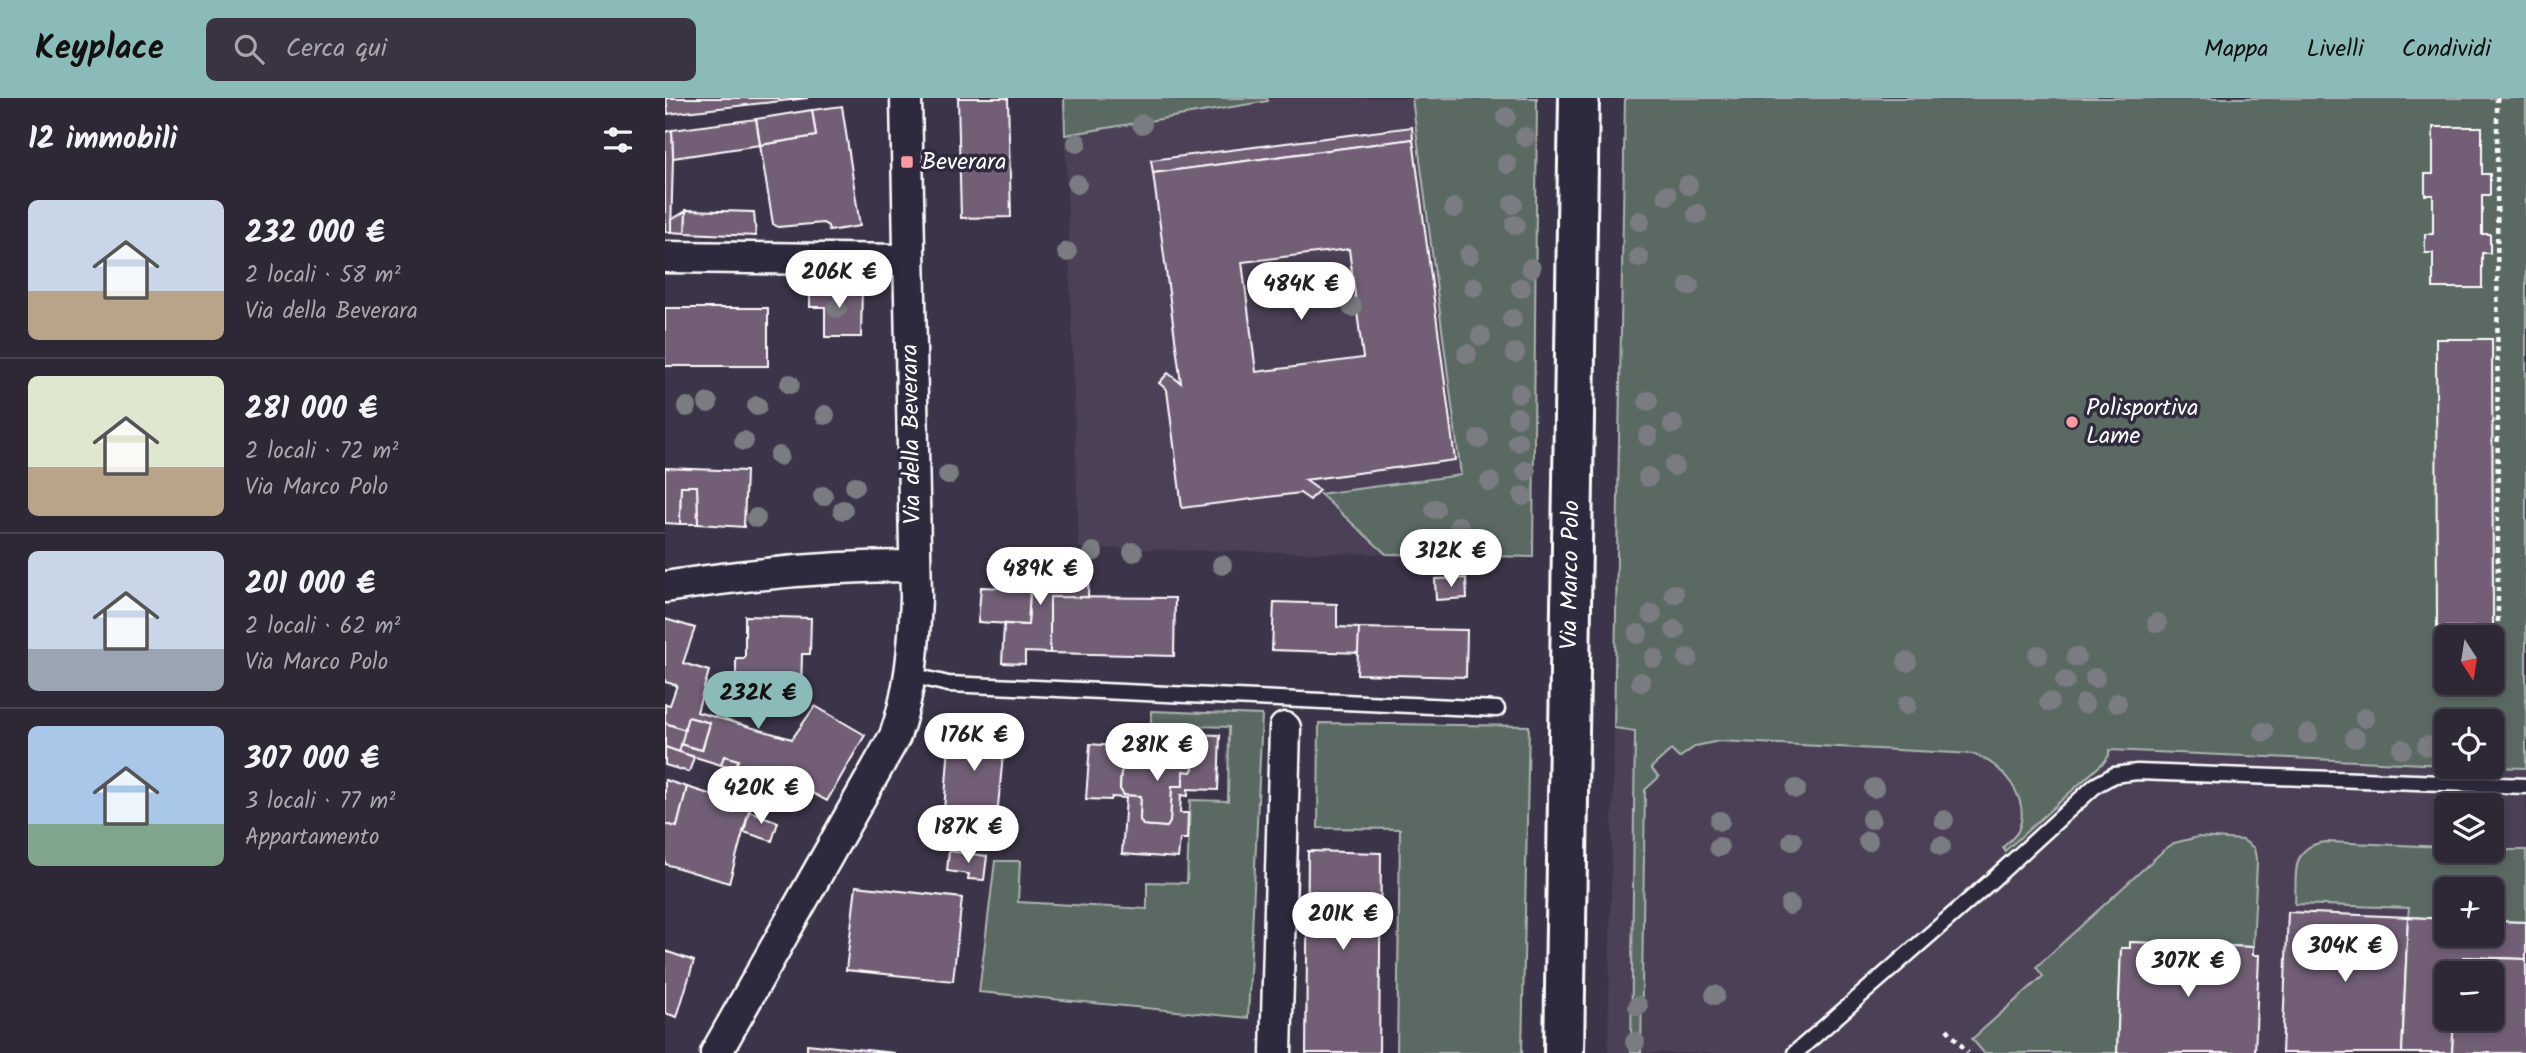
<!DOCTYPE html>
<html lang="it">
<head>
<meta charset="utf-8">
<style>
  :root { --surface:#2d2736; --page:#393342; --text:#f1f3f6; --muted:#a7a5ad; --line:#484451; --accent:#8bbbb9 }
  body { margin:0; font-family:Kalam,sans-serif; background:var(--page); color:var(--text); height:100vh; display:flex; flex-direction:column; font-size:26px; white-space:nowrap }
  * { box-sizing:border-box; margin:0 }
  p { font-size:23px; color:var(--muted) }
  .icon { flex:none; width:38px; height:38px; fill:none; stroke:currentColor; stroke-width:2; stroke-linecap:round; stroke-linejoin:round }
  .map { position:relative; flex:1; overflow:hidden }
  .panel { display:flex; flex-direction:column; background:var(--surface); width:665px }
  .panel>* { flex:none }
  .needle { width:46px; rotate:168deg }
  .buttons { position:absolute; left:1769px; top:527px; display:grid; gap:14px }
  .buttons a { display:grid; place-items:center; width:70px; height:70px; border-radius:10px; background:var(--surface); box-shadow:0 4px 10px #0003,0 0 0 2px var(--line); font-size:35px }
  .price { position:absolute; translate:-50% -60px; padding:0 16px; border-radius:24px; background:#fff; color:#222; font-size:23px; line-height:46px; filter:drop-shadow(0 2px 4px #0008) }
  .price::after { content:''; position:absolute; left:50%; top:42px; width:21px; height:16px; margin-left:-10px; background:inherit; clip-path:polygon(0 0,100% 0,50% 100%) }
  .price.selected { background:var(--accent); color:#111 }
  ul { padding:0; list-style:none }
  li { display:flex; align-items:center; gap:21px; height:175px; padding:0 28px }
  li+li { border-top:2px solid var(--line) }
  li span { display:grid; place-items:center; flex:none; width:196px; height:140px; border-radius:10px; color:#555 }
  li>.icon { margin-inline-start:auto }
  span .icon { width:84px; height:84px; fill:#fffc; stroke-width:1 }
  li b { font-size:30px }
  h2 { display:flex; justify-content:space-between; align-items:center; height:84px; padding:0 28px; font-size:30px }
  header { display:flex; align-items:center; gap:42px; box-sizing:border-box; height:98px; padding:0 35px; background:var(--accent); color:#111 }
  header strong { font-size:33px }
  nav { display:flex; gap:38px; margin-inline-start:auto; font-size:24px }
  .search { width:490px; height:63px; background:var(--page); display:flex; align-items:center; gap:18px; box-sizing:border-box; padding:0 24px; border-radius:10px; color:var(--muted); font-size:26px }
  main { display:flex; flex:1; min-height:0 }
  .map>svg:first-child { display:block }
  .built { fill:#4c4156; fill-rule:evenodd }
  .green { fill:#5a6b63; stroke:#acb5b1; stroke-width:2; fill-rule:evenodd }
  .building { fill:#725e76; stroke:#fff; stroke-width:2; fill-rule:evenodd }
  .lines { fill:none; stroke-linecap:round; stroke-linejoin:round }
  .lane-casing { stroke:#fff; stroke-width:19 }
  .street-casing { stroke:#fff; stroke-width:35 }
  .primary-casing { stroke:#fff; stroke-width:44 }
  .path { stroke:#fff; stroke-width:4.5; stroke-dasharray:5 5; stroke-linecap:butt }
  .lane { stroke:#2f2a3d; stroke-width:14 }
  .street { stroke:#2f2a3d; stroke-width:30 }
  .primary { stroke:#2f2a3d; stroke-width:38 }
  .tree { fill:#7a7b82 }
  .poi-dot { fill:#ff9aa2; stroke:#2f2a3d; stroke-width:2.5 }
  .labels { text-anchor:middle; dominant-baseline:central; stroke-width:7; stroke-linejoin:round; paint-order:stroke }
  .poi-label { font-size:24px; fill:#fff; stroke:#2f2a3d; text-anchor:start }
  .street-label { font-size:24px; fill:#fff; stroke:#2f2a3d }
</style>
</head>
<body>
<header>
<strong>Keyplace</strong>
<div class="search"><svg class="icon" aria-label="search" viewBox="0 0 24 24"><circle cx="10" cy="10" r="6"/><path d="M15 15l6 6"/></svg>Cerca qui</div>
<nav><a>Mappa</a><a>Livelli</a><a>Condividi</a></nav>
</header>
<main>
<section class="panel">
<h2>12 immobili<svg class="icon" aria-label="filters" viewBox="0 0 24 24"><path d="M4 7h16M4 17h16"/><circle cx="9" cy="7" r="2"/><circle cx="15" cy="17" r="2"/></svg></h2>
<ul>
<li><span style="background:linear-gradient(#c9d6e8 65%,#b9a48a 0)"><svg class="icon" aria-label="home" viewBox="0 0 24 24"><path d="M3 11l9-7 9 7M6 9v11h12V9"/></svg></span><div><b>232 000 €</b><p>2 locali · 58 m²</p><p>Via della Beverara</p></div></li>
<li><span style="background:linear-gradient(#dfe7d0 65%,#b9a48a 0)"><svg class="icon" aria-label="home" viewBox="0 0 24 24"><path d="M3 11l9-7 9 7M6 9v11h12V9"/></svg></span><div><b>281 000 €</b><p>2 locali · 72 m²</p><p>Via Marco Polo</p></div></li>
<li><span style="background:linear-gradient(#c9d6e8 70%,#9aa5b1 0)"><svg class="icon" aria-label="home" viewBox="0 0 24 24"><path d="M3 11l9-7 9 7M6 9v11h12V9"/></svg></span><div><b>201 000 €</b><p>2 locali · 62 m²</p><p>Via Marco Polo</p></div></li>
<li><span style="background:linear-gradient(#a9c7e8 70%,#7fa58c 0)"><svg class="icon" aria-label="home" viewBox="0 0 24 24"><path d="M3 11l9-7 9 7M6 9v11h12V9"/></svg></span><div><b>307 000 €</b><p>3 locali · 77 m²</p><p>Appartamento</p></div></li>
</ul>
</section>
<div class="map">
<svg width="1861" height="955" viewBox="0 0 1861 955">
  <rect width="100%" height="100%" fill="#3c3448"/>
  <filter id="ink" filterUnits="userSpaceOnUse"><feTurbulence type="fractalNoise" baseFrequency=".0143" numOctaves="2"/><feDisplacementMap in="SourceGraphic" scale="14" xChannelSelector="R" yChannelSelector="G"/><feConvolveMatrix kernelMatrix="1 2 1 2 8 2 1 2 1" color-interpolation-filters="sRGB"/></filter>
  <g filter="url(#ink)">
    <g class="built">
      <path d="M399,0H872L868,459L414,450Z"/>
      <path d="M949,630L970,633L1861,670V955H943ZM1782,707H1827V752H1782ZM1782,791H1827V836H1782ZM1782,875H1827V920H1782Z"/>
    </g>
    <g class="green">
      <path d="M399,0H602L603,3L400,37Z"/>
      <path d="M747,0H872L868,459L721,456L655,396L796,377Z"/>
      <path d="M960,0H1861V670L1820,669L1827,668V623H1782L1781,667L1444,652V657L1440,663L1340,753L1338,749C1343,744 1350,739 1353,733C1367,701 1337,666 1309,656L1054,643L1031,648L1014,660L1006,652L986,670L994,679L980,692L976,955H966L970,633L949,630ZM1782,539H1827V584H1782Z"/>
      <path d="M486,613L597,617L583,920L314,894L330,763H355L353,804L482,811V784L522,785L525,702L563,703L564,629L502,627L486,633Z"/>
      <path d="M654,625L864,628L857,955H732L735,731L653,730Z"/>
      <path d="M1533,739L1578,742L1589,750L1592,765L1588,849L1465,844V850H1456L1452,955H1319L1307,941L1378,878L1371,869L1499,752L1509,745Z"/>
      <path d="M1661,744L1781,749L1782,752H1861V824L1827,823V791H1782L1781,821L1743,819L1744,810L1630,806C1632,777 1624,748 1661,744Z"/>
    </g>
    <g class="building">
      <path d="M1,0H143L3,16Z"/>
      <path d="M293,0H343L346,119L296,120Z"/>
      <path d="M177,8L195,128L164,133L163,128L158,125L113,129L108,126L95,47L151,38L147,12Z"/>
      <path d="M147,12L151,38L95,47L91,21Z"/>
      <path d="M91,21L95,47L8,60L7,32Z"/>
      <path d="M747,29L748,41L488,75L486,62Z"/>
      <path d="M1768,29H1817V76H1825V97H1817V136H1825V155H1817V190H1768V155H1760V136H1768V97H1760V76H1768Z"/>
      <path d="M7,32L8,60L6,134H0V34Z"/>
      <path d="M748,41L790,362L640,382L654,392L645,402L635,395L517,410L502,292L494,285L503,275L516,285L488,75ZM684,151L698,260L591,274L577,164Z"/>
      <path d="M21,112L89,114L91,138L20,135Z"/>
      <path d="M21,113L20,135L6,134V122Z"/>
      <path d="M145,188L197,189L196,239H160V209H145Z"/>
      <rect x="0" y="210" width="103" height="58"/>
      <path d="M1771,241H1827L1828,529H1772Z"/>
      <path d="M0,370L81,373L79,429L33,426L32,388H16L15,426L0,425Z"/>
      <path d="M16,388H32L33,426H15Z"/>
      <path d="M349,466L424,470L423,499H385V555L360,554V566L337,565L339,526L363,527L365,491H348Z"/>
      <path d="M801,480L802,500L771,502L770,481Z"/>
      <path d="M316,489L365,491L363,527L313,524Z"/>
      <path d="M385,499L510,500L509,558L385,555Z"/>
      <path d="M609,504L672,506V529L694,530V555L607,552Z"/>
      <path d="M80,518L146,520L145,556H137L136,592L71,590V560H80Z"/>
      <path d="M0,521L30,530L18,565L44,573L32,614L127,641L150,608L200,637L162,703L118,679L115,685L70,671L73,662L59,658L56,667L14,654L15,646L37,652L45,625L23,619L20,632L0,625V627V606L5,607L12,587L0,584Z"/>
      <path d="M694,530L802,532L801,579L692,576Z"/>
      <path d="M23,619L45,625L37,652L15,646Z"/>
      <path d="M286,621L341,626L331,729L278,725Z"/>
      <path d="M0,625L20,632L14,654L0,649Z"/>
      <path d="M504,629H522V636L555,637L553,692L523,691V698L516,697L515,715H523L522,741H515L513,760L457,756L461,700L447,699L446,702L421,701L425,646L449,648V641L485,642L483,659L473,658L472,669L461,668L456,674L455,691L459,697L476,698L475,722L478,727L502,729L505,724L507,688H518V673L526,674L528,670L529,650L498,648L499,634Z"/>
      <path d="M498,648L529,650L528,670L526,674L518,673V688H507L505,724L502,729L478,727L475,722L476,698L459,697L455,691L456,674L461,668L472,669L473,658L497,660Z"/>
      <path d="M0,649L29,659L24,674L0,667Z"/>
      <path d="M59,658L73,662L70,671L56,667Z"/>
      <path d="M0,682L22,689L12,729L0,726Z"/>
      <path d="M22,689L85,709L64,785L0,766V726L12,729Z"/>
      <path d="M84,713L113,724L107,743L79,734Z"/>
      <path d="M284,753L322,758L319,782L303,781L304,776L282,773Z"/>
      <path d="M643,753L716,755L714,955H641Z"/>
      <path d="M191,788L297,800L288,883L181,872Z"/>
      <path d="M1623,814L1743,819L1737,955H1617Z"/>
      <path d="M1743,819L1782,821V836H1827V823L1861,824V861L1798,859V866H1791V875H1782V920H1789L1787,955H1737Z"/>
      <path d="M1465,844L1588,849V857H1594L1590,955H1452L1456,850H1465Z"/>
      <path d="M0,853L29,863L12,919L0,915Z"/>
      <path d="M1798,859L1861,861V955H1787L1789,920H1827V875H1791V866H1798Z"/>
      <path d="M142,946L230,955H142Z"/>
    </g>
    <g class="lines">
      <g class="lane-casing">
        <g id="lane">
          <path d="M246,577L283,586L832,611"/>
          <path d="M1130,955L1325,784L1431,687L1449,677L1472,674L1861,688"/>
        </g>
      </g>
      <g class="street-casing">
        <g id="street">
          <path d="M0,159L243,162"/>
          <path d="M0,489C82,476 167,468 250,468"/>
          <path d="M51,955L230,638C246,593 249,548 251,500L241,0"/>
          <path d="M611,955L620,630"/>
        </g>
      </g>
      <g class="primary-casing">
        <path id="primary" d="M899,955L914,0"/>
      </g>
      <g class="path">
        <path d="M1827,539L1833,538L1832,0"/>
        <path d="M1282,931L1303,955"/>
      </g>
      <use href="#lane" class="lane"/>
      <use href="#street" class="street"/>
      <use href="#primary" class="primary"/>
    </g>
    <g class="tree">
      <circle cx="841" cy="19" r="10"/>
      <circle cx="477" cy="26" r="10"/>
      <circle cx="860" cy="39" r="10"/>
      <circle cx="412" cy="45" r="10"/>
      <circle cx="842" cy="66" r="10"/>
      <circle cx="412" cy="86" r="10"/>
      <circle cx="1023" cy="87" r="10"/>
      <circle cx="1002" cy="97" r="10"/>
      <circle cx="848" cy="106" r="10"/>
      <circle cx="789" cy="110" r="10"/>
      <circle cx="1032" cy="116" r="10"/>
      <circle cx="975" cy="123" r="10"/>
      <circle cx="850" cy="127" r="10"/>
      <circle cx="402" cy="154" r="10"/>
      <circle cx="804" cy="157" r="10"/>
      <circle cx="974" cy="160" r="10"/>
      <circle cx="866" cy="170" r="10"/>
      <circle cx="594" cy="188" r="10"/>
      <circle cx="1024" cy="188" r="10"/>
      <circle cx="809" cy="189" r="10"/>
      <circle cx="856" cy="190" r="10"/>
      <circle cx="687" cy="209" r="10"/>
      <circle cx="172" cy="210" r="10"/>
      <circle cx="847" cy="221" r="10"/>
      <circle cx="816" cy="238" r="10"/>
      <circle cx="850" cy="255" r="10"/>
      <circle cx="802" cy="256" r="10"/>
      <circle cx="125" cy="286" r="10"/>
      <circle cx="854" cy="295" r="10"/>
      <circle cx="983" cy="303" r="10"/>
      <circle cx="43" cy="305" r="10"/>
      <circle cx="92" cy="308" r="10"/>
      <circle cx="22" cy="309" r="10"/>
      <circle cx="160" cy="317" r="10"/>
      <circle cx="852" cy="319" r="10"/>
      <circle cx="1008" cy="326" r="10"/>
      <circle cx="983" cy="338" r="10"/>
      <circle cx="814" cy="341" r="10"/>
      <circle cx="79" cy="343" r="10"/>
      <circle cx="853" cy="344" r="10"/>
      <circle cx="114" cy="358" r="10"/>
      <circle cx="1009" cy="368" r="10"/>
      <circle cx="861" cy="373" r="10"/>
      <circle cx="283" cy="377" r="10"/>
      <circle cx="983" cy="379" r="10"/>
      <circle cx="825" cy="384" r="10"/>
      <circle cx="190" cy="388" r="10"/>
      <circle cx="158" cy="398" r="10"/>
      <circle cx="858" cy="398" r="10"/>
      <circle cx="770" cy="411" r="10"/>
      <circle cx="178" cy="412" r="10"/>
      <circle cx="91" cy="420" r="10"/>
      <circle cx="794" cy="428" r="10"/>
      <circle cx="428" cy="454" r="10"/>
      <circle cx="468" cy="454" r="10"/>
      <circle cx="557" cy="467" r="10"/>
      <circle cx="1009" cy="496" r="10"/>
      <circle cx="987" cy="516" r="10"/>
      <circle cx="1492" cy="525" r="10"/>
      <circle cx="1010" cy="532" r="10"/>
      <circle cx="973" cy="536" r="10"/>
      <circle cx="1373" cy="557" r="10"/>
      <circle cx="1411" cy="559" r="10"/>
      <circle cx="989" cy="560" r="10"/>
      <circle cx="1023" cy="560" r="10"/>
      <circle cx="1242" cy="564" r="10"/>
      <circle cx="1430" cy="580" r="10"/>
      <circle cx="1400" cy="583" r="10"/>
      <circle cx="976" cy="584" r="10"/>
      <circle cx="1384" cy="604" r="10"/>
      <circle cx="1452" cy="605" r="10"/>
      <circle cx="1419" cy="606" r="10"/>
      <circle cx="1242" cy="607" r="10"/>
      <circle cx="1700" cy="620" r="10"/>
      <circle cx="1599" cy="634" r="10"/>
      <circle cx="1643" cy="636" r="10"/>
      <circle cx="1690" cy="640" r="10"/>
      <circle cx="1762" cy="648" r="10"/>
      <circle cx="1737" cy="651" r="10"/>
      <circle cx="1209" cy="690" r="10"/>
      <circle cx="1131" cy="691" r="10"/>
      <circle cx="1206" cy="721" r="10"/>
      <circle cx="1279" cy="722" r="10"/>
      <circle cx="1055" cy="723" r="10"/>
      <circle cx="1127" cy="743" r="10"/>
      <circle cx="1203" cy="743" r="10"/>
      <circle cx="1276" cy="748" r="10"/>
      <circle cx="1054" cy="749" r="10"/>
      <circle cx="1125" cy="807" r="10"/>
      <circle cx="1050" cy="897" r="10"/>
      <circle cx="973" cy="908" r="10"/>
      <circle cx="970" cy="944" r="10"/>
    </g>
  </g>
  <g class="poi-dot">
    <rect x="235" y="57" width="14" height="14" rx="3.5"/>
    <circle cx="1407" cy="324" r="7"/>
  </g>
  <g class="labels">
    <g class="poi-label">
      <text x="256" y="64">Beverara</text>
      <text x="1421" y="310">Polisportiva<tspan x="1421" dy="28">Lame</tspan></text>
    </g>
    <g class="street-label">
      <text transform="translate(247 336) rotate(-91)">Via della Beverara</text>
      <text transform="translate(906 477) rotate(-89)">Via Marco Polo</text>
    </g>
  </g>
</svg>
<div class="buttons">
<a><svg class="needle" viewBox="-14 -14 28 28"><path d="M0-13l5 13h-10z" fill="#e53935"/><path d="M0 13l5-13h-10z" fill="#a7a5ad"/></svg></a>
<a><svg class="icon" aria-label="locate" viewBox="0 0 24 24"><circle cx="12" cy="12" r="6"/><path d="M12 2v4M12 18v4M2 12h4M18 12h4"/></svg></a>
<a><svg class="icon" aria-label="layers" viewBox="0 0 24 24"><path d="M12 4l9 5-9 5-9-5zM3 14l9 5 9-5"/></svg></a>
<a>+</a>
<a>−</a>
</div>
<b class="price" style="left:174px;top:212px">206K €</b>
<b class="price" style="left:636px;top:224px">484K €</b>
<b class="price" style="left:786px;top:491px">312K €</b>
<b class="price" style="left:375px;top:509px">489K €</b>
<b class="price selected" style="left:93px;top:633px">232K €</b>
<b class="price" style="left:309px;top:675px">176K €</b>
<b class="price" style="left:492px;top:685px">281K €</b>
<b class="price" style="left:96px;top:728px">420K €</b>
<b class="price" style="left:303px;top:767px">187K €</b>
<b class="price" style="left:678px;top:854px">201K €</b>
<b class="price" style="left:1680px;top:886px">304K €</b>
<b class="price" style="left:1523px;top:901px">307K €</b>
</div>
</main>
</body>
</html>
